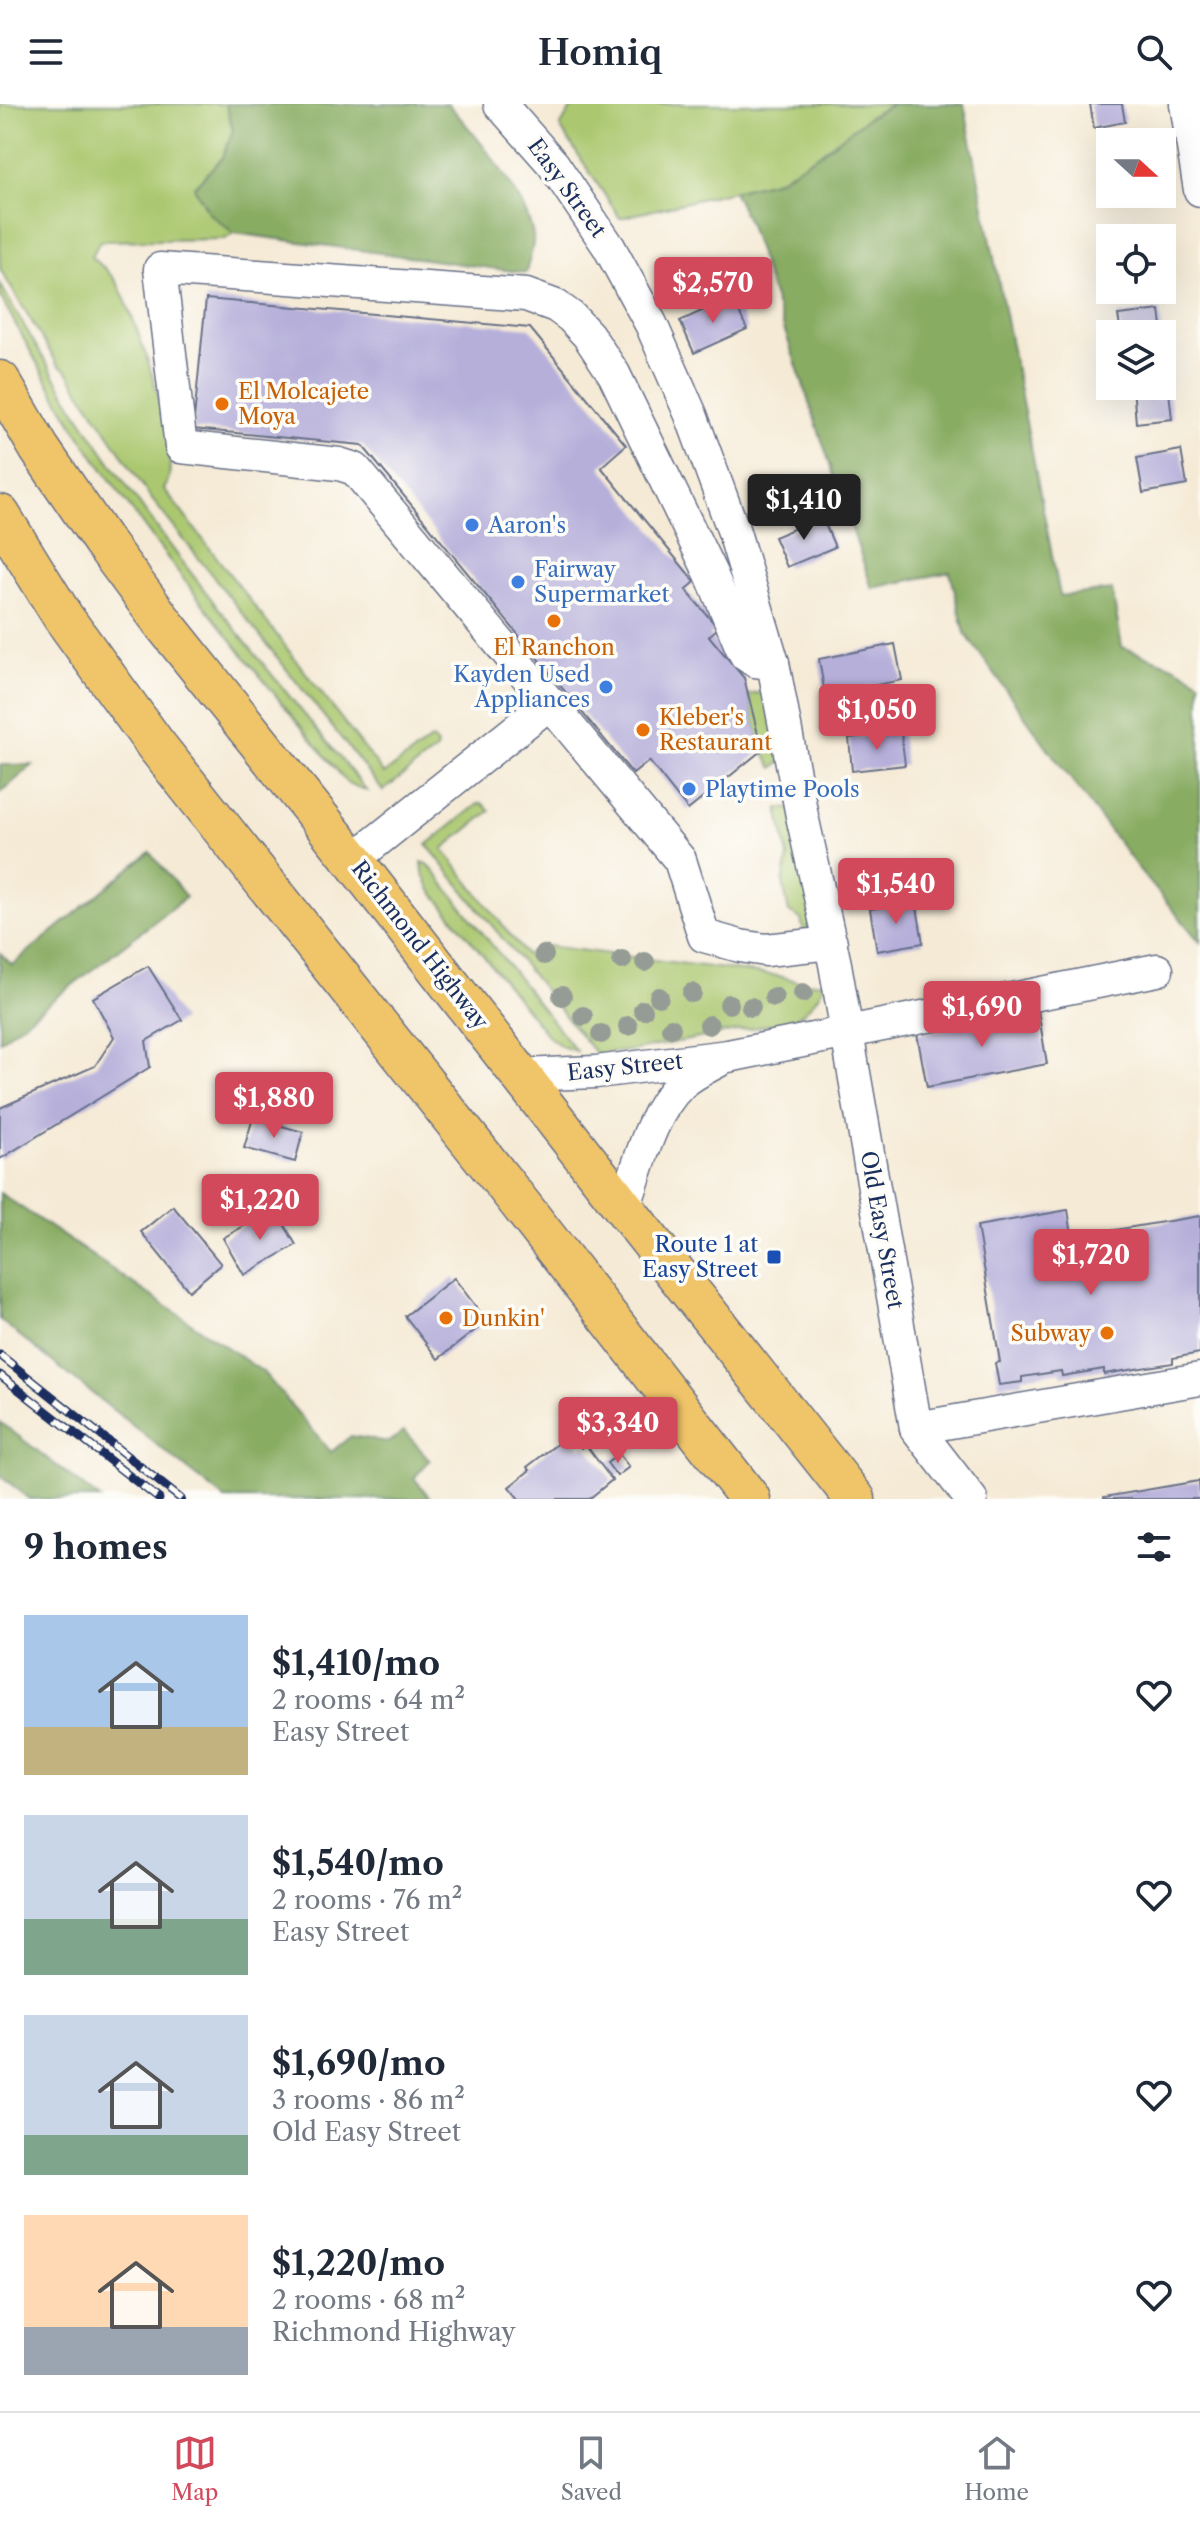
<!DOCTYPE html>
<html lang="en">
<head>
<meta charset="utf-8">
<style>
  :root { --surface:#fff; --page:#f6f6f7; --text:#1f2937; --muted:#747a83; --line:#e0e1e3; --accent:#d1495b }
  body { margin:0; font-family:"Libre Caslon Text",serif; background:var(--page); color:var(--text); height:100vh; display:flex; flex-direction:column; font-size:30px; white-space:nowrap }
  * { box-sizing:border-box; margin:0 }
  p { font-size:26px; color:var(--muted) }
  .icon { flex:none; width:44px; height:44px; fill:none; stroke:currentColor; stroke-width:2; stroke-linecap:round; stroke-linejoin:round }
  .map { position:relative; height:1395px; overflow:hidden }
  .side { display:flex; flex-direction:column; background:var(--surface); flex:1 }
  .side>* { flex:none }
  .needle { width:52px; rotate:111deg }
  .buttons { position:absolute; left:1096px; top:24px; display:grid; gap:16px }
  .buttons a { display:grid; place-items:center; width:80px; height:80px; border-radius:0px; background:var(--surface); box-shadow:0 8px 32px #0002; font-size:40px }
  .price { position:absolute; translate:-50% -68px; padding:0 18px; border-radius:8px; background:var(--accent); color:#fff; font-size:26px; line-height:52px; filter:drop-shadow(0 2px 4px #0008) }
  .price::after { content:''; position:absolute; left:50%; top:48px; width:24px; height:18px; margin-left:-12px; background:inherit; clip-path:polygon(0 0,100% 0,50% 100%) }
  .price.on { background:#222; color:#fff }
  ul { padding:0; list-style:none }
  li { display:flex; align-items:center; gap:24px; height:200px; padding:0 24px }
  li span { display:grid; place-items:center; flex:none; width:224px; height:160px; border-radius:0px; color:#555 }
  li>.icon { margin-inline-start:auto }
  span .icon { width:96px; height:96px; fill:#fffc; stroke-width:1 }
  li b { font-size:34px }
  h2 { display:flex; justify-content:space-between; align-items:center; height:96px; padding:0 24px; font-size:34px }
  header { display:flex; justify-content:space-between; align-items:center; height:104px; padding:0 24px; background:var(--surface); font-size:36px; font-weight:600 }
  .menu { display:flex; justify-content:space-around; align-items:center; height:112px; border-top:2px solid var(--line); background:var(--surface); font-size:22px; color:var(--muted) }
  .menu a { display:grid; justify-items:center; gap:4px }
  .menu .on { color:var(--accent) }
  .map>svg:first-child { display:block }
  .green { fill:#abc86f; stroke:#637c66; stroke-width:2 }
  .forest { fill:#88ac62; stroke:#526e60; stroke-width:2 }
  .building { fill:#b5afda }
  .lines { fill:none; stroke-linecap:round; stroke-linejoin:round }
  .minor-casing { stroke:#677088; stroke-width:35 }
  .major-casing { stroke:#677088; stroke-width:43 }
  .minor { stroke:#fff; stroke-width:32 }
  .major { stroke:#f0c469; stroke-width:40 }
  .rail-casing { stroke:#1b2f5e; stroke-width:9 }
  .rail { stroke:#fdfcf7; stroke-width:6; stroke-dasharray:18; stroke-linecap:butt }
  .tree { fill:#959c96 }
  .food-dot { fill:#e8710a; stroke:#fdfcf7; stroke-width:3 }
  .shop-dot { fill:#3f7fe0; stroke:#fdfcf7; stroke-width:3 }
  .transit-dot { fill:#1a4fb4; stroke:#fdfcf7; stroke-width:3 }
  .labels { text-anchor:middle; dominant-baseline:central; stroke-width:7; stroke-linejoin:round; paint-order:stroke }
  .street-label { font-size:22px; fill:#1b2f5e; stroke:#fdfcf7 }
  .food-label { font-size:22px; fill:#c56008; stroke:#fdfcf7; text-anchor:start }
  .shop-label { font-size:22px; fill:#366cbe; stroke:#fdfcf7; text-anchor:start }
  .transit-label { font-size:22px; fill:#164399; stroke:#fdfcf7; text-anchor:end }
</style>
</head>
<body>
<header><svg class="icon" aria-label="menu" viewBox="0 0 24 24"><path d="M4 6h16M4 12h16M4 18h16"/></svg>Homiq<svg class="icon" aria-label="search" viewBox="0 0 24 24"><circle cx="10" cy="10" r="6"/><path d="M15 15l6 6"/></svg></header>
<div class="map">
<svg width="1200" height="1395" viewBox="0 0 1200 1395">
  <rect width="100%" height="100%" fill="#fdfcf7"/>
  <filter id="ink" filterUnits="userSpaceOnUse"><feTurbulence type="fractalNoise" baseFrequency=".0125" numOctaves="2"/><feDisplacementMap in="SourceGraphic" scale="16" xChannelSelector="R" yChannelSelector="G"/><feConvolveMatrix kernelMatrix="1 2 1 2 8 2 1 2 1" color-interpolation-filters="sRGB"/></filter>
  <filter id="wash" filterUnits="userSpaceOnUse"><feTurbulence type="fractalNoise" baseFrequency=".006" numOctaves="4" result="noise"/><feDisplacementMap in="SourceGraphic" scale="32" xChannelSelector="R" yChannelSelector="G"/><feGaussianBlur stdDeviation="1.8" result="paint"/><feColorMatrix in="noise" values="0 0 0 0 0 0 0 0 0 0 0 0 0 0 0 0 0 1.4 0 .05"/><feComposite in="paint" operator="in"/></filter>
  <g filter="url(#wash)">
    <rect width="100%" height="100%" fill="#f5ead5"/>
    <g class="green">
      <path d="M0,0H226L233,26L222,54L194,83L209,109L234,129L225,135L100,137L91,153C100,160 111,169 117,179C135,211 187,357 164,385L384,670L432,635L437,642L436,646L383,687L150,393L66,266L58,261L0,165Z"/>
      <path d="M574,0H893L870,12L822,48L778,76L620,114L560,23Z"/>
      <path d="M0,180C32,236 65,292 102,346C182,465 276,575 367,687L347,679C256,567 163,455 82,335C52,289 27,240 0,192Z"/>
      <path d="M769,587L783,657L773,664L762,646L748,591Z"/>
      <path d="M482,699L490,707L443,745L526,851L540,841L779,872L803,879L825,878C818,896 807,908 790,917L630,947L595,949L427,741L478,700Z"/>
      <path d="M778,704L792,705L815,824L804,828L801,815L789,808L783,779L788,753Z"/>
      <path d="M422,758L428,760L576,947L561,942L547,931L430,785L423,768Z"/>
    </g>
    <g class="forest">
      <path d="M226,0H448C475,30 527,92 533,132C535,142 528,158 526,169L234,129L209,109L194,83L222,54L233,26Z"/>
      <path d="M893,0H964L1060,492L1112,486L1122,543L1176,563L1200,577V838L1137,763L1052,650L965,529L950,468L872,484L748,118L733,87L778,76L822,48L870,12Z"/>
      <path d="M0,661H33L0,689Z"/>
      <path d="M150,748L186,793L0,937V849L12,861Z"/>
      <path d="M0,1089L263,1268L331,1348L351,1332L389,1338L404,1327L430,1356L414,1374L431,1395H225L0,1216Z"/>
      <path d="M0,1318L100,1395H29L0,1371Z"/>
    </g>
    <g id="blocks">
      <g class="building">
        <path d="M1090,0H1122L1125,18L1094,24Z"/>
        <path d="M1110,61V90L1145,92L1107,98L1101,62Z"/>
        <path d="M732,193L747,225L694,249L680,217Z"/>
        <path d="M206,195L530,224L626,341L601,363L695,478L686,486L718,524L709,532L744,574L762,646L688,706L649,657L633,670L362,341L193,325Z"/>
        <path d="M1160,206L1163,230H1121L1118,211Z"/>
        <path d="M1162,278H1168L1172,315L1136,319L1133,282H1162Z"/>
        <path d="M1181,346L1187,381L1143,389L1137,354Z"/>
        <path d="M822,413L835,443L787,463L774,433Z"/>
        <path d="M895,540L902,576L825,591L819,555Z"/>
        <path d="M901,628L905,661L852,667L849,634Z"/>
        <path d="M916,797L923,839L877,847L870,805Z"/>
        <path d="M148,862L182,916L146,937L150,963L0,1055V1004L95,962L114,933L93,894Z"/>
        <path d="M1038,906L1047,960L927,983L917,930Z"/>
        <path d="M253,1014L303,1028L295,1058L244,1044Z"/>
        <path d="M173,1102L221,1160L189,1187L141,1128Z"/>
        <path d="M275,1104L296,1141L244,1171L223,1134Z"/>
        <path d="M1068,1106L1077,1162L1107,1157L1102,1128L1200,1112V1249L1173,1254V1259L1104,1270V1265L1062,1272L1061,1267L1022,1273V1278L999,1281L995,1259L1000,1258L977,1122Z"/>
        <path d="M454,1174L487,1217L438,1255L405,1212Z"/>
        <path d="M570,1330L581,1344L586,1341L612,1376L589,1395H519L509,1383L530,1366L527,1363Z"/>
        <path d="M619,1350L629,1363L617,1372L607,1359Z"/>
        <path d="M1199,1377L1200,1395H1104V1393Z"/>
      </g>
    </g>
  </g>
  <g filter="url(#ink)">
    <use href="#blocks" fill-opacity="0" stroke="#677088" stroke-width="2"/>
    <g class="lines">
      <g class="minor-casing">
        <g id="minor">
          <path d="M500,0L553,60L609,143L651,220L691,311L734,428L773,559L802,712L835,860L916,1324L971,1395"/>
          <path d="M1186,0L1200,86"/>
          <path d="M773,559L755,557L746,551L742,544L711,470L614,270L588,231L571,213L556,202L526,191L160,165L181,343L339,360L355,365L680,756L704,832L740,842L766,846L831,839"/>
          <path d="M353,756L550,599"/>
          <path d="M521,971L596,968L728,952L1157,866"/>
          <path d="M624,1104C639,1063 649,1011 681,980C692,970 705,964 718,957"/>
          <path d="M916,1324L1200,1275"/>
        </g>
      </g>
      <g class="major-casing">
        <g id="major">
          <path d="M0,277L39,344L102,436L164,520L353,756L624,1104L855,1395"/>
          <path d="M0,411L63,513L155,640L514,1092L750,1395"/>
        </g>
      </g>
      <use href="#minor" class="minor"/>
      <use href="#major" class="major"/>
      <g class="rail-casing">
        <g id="rail">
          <path d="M0,1251L181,1395"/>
          <path d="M0,1271L159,1395"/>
        </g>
      </g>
      <use href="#rail" class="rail"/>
    </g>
    <g class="tree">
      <circle cx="544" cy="851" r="10"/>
      <circle cx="622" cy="856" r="10"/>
      <circle cx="645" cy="858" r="10"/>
      <circle cx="692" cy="889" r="10"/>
      <circle cx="803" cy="889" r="10"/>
      <circle cx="562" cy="892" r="10"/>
      <circle cx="659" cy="893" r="10"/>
      <circle cx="774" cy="893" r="10"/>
      <circle cx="729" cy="900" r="10"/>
      <circle cx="751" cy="903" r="10"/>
      <circle cx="643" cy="906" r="10"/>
      <circle cx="583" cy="912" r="10"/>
      <circle cx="709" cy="921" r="10"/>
      <circle cx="628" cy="922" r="10"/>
      <circle cx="671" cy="924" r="10"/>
      <circle cx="601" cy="930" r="10"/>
    </g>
  </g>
  <g class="food-dot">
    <circle cx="222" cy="300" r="8"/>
    <circle cx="554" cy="517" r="8"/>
    <circle cx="643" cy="626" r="8"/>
    <circle cx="446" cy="1214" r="8"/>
    <circle cx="1107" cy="1229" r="8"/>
  </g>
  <g class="shop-dot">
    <circle cx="472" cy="421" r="8"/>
    <circle cx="518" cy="478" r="8"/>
    <circle cx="606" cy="583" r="8"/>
    <circle cx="689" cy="685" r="8"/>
  </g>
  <rect class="transit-dot" x="766" y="1145" width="16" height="16" rx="4"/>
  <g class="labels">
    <g class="street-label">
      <text transform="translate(567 84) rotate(54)">Easy Street</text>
      <text transform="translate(420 841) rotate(52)">Richmond Highway</text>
      <text transform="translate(625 963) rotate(-6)">Easy Street</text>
      <text transform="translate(882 1126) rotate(80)">Old Easy Street</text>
    </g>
    <g class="food-label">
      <text x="238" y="287">El Molcajete<tspan x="238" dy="25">Moya</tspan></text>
      <text x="554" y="543" text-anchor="middle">El Ranchon</text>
      <text x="659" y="613">Kleber's<tspan x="659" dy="25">Restaurant</tspan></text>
      <text x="462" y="1214">Dunkin'</text>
      <text x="1091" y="1229" text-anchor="end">Subway</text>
    </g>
    <g class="shop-label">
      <text x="488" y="421">Aaron's</text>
      <text x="534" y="465">Fairway<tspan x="534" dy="25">Supermarket</tspan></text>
      <text x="590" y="570" text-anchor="end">Kayden Used<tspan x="590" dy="25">Appliances</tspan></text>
      <text x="705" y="685">Playtime Pools</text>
    </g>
    <g class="transit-label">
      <text x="758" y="1140">Route 1 at<tspan x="758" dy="25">Easy Street</tspan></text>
    </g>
  </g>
</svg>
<div class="buttons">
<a><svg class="needle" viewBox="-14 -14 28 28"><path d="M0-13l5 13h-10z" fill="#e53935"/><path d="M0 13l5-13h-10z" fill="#747a83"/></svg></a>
<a><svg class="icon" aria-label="locate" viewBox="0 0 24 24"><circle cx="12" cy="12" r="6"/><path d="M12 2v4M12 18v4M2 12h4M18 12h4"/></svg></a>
<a><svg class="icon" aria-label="layers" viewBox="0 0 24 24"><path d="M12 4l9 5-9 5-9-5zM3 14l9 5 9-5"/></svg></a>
</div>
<b class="price" style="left:713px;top:221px">$2,570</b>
<b class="price on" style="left:804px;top:438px">$1,410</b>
<b class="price" style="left:877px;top:648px">$1,050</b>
<b class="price" style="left:896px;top:822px">$1,540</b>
<b class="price" style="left:982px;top:945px">$1,690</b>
<b class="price" style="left:274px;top:1036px">$1,880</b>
<b class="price" style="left:260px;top:1138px">$1,220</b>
<b class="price" style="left:1091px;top:1193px">$1,720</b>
<b class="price" style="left:618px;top:1361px">$3,340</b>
</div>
<section class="side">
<h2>9 homes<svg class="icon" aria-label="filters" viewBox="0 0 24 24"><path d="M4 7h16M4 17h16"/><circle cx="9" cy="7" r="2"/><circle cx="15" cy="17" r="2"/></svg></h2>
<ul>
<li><span style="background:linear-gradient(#a9c7e8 70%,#c2b280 0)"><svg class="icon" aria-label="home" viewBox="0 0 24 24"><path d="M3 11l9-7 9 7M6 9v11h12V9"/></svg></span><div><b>$1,410/mo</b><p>2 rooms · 64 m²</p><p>Easy Street</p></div><svg class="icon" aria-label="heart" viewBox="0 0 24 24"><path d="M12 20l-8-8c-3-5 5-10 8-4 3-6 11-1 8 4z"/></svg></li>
<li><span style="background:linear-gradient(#c9d6e8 65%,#7fa58c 0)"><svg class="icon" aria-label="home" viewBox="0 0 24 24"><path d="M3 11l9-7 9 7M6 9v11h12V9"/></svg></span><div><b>$1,540/mo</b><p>2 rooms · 76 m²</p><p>Easy Street</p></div><svg class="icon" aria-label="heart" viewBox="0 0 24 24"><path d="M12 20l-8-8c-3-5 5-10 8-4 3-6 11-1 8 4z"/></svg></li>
<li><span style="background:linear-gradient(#c9d6e8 75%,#7fa58c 0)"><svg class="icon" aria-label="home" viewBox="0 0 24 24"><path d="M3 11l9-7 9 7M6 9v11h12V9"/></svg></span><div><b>$1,690/mo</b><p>3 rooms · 86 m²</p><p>Old Easy Street</p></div><svg class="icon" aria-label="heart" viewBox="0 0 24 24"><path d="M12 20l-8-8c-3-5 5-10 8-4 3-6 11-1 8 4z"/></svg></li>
<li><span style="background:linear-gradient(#ffd9b3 70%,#9aa5b1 0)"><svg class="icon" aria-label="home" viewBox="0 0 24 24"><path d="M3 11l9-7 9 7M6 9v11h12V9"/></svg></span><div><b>$1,220/mo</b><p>2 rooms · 68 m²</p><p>Richmond Highway</p></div><svg class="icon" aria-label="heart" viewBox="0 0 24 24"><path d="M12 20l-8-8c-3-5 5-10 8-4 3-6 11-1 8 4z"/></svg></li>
</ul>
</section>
<nav class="menu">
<a class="on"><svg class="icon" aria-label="map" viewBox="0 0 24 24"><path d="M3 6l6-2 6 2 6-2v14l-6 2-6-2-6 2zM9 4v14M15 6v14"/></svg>Map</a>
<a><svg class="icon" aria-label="saved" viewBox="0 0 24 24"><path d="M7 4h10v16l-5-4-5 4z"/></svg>Saved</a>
<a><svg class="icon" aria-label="home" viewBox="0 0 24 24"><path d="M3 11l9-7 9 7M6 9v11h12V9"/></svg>Home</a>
</nav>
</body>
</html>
